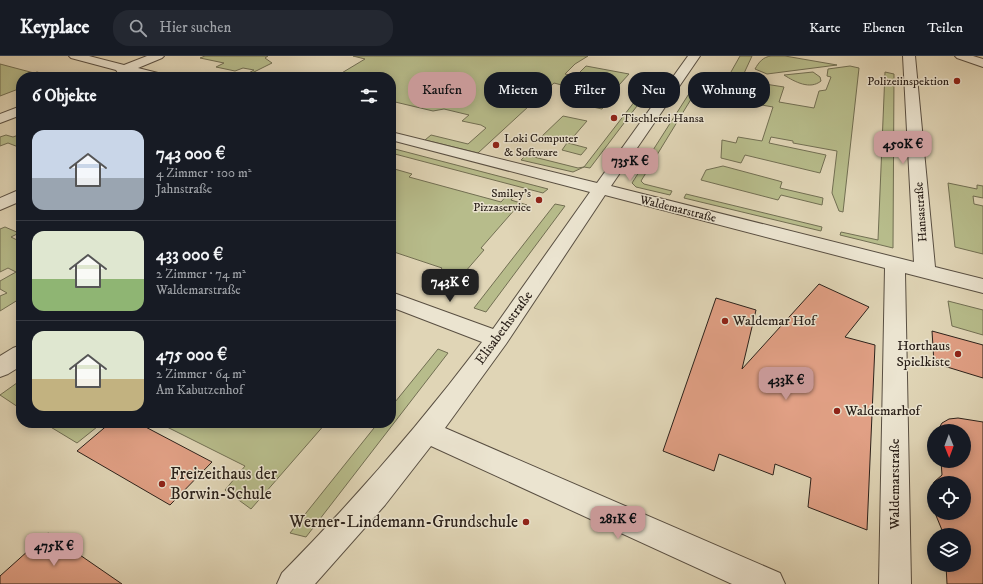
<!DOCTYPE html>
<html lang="de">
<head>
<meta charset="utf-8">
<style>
  :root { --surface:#171b24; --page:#242831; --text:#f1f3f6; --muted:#9ea1a6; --line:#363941; --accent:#c59692 }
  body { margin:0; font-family:"IM FELL DW Pica",serif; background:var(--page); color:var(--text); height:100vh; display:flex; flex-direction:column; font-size:15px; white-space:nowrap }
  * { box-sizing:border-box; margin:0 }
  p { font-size:13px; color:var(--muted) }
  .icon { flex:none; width:22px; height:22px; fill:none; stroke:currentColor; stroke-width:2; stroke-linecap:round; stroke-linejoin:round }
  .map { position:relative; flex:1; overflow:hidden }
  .panel { position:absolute; left:16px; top:16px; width:380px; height:356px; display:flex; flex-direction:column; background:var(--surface); border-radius:16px; box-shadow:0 2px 10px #0003 }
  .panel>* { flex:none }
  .hud { position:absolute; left:408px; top:16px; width:380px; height:36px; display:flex; gap:8px }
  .needle { width:26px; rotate:179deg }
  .tools { position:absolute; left:927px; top:368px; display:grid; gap:8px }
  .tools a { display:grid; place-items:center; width:44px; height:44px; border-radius:50%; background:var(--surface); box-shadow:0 2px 10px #0003; font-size:20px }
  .price { position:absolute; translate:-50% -34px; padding:0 9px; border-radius:8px; background:var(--accent); color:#111; font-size:13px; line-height:26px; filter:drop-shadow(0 1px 2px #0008) }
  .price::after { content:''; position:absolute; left:50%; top:24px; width:12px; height:9px; margin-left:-6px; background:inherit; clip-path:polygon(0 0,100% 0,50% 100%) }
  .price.active { background:#222; color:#fff }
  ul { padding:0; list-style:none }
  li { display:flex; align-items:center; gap:12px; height:100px; padding:0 16px }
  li+li { border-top:1px solid var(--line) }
  li span { display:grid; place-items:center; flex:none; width:112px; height:80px; border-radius:12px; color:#555 }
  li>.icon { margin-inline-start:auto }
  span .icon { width:48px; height:48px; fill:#fffc; stroke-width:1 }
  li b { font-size:17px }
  h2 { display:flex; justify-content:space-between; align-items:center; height:48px; padding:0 16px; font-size:17px }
  .chip { padding:0 14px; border-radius:16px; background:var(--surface); box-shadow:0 2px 10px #0003; font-size:14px; line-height:36px }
  .chip.active { background:var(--accent); color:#111 }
  header { display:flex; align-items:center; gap:24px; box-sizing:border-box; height:56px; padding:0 20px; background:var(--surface); border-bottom:1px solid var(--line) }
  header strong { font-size:19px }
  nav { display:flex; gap:22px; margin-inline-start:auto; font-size:14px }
  .search { width:280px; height:36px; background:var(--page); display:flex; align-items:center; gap:10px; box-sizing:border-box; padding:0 14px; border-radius:16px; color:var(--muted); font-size:15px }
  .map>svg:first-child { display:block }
  .green { fill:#b7bc8b; stroke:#726f53 }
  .building { fill:#e1a085; stroke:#2c221b }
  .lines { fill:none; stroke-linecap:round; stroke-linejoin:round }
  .minor-casing { stroke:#594f42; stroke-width:2 }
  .minor { fill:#ebe4d0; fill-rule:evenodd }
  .poi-dot { fill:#8f2418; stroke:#ebe4d0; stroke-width:1.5 }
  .labels { text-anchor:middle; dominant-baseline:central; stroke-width:3; stroke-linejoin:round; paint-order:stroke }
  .far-poi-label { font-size:12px; fill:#2c221b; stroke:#ebe4d0; text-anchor:end }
  .far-street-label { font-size:12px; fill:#2c221b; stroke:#ebe4d0 }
  .poi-label { font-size:14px; fill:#2c221b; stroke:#ebe4d0; text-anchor:start }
  .street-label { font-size:14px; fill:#2c221b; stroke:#ebe4d0 }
  .near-poi-label { font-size:17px; fill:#2c221b; stroke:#ebe4d0; text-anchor:start }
</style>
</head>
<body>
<header>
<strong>Keyplace</strong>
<div class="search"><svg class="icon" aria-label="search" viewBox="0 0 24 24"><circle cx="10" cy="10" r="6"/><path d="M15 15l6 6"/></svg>Hier suchen</div>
<nav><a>Karte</a><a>Ebenen</a><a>Teilen</a></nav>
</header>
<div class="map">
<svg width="983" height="528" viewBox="0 0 983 528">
  <rect width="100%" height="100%" fill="#e0d5b6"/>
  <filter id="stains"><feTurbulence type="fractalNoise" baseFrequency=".005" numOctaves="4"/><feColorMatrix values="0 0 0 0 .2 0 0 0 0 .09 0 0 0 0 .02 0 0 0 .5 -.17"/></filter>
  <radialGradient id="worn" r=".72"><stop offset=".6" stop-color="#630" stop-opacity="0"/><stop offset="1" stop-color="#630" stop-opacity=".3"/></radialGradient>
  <g class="green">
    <path d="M205,0H268L265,2L272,7L250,18H247L254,14L243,12L235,15L216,11L224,7L200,2Z"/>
    <path d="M353,0H588L575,8L565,18L576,20L586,10L629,18L610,39L612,40L602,53L565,45L577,33L554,27L478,97L425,84L431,79L468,88L486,72L481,69L462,65L469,59L444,53L433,55L391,45V21H335L365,3Z"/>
    <path d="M740,0H752L740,26L727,23Z"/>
    <path d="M771,0H785L837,9L767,18L755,13C759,6 763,1 771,0Z"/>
    <path d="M0,8L34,17L37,16L51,20L21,21V32L0,40Z"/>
    <path d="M850,10L859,12L843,156L839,155L832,137L837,95L793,87V85L771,81L769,87L826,99L820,117L745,99L741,107L721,102L722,84L736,87L738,81L762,85L773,51L739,45L746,31L763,34L765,28L784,31L779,46L814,52L819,35L826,34L831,21L827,20L828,13Z"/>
    <path d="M813,16L820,21L821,25C810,34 795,26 784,19Z"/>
    <path d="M885,16L894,18L893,192L840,179L841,176L878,184Z"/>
    <path d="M699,22H704L641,125L644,128L672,135L670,139L636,131L632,127Z"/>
    <path d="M635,45L640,46L590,112L584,111L573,116L521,104L526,99L578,112L584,111Z"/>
    <path d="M563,60L587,65L568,87L587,92L581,99L562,94L567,87L541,81Z"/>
    <path d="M21,78V92L8,87L0,90V81L6,79L13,81Z"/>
    <path d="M391,92L548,133L543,137L391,97Z"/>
    <path d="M723,110L779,125L782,126L780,132L823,142L822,149L781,139L778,144L701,124L706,114Z"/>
    <path d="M391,112L412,118L409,121L501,146L509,137L515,139L511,144L527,149L523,154L516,152L481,192L484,194L465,216L471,218L464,227L436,219L442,212L391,195Z"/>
    <path d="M948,127L977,133V129L983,130V142L973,140L974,148L983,150V198L955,191Z"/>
    <path d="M686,138L822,171L821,175L684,142Z"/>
    <path d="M555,148L565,150L486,256L474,252Z"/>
    <path d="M5,171L19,177L11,181L21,186V242L0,255V240L7,237L0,233V225L16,216L8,212L0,216V173Z"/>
    <path d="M948,245L983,254V279L952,270Z"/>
    <path d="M438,293L448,297L306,481L290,477L378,367H391V351Z"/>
    <path d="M21,324V353L0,339Z"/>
    <path d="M44,367H102L77,387Z"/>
    <path d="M159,367H326L251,453L225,434L245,410Z"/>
  </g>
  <g class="building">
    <path d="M819,228L869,251L845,281L875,289L867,474L808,451L811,422L775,408L773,419L719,398L714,415L663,395L716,242L756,254L742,313Z"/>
    <path d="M932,275L983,289V322L934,307Z"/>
    <path d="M958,362L983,366V528H947L946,509H964V479H944L935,457H964V427H934V454L932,449L931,437L934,426L942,419L941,405H964V375H939V372L942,367L949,363Z"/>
    <path d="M110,367H138L212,406L170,449L77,395Z"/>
    <path d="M48,477L122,528H0V520Z"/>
  </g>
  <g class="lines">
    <g class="minor-casing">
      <g id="minor">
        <path d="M69,0H89L124,9L147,0H164L162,2L138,12L162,18L164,21H143L126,17H118L116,14L71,2Z"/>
        <path d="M688,0H700L611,130L914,206L903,0H915L935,211L983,223V237L905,217L911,528H879L885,212L605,139L506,288L445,372L780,517L785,528H732L431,390L385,449L315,528H277L282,517C354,444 420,368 482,286L391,251V236L493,273L590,136L391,84V76L597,127Z"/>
        <path d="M955,0H973L983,3V11L957,2Z"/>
        <path d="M21,50V59L0,67V58Z"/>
        <path d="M21,133V145L0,154V142Z"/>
        <path d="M21,289V310L8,318L0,321V300L13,292Z"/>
      </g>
    </g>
    <use href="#minor" class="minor"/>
  </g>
  <g class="poi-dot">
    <circle cx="957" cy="25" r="4"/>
    <circle cx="614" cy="62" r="4"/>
    <circle cx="496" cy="89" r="4"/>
    <circle cx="539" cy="144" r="4"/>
    <circle cx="725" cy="265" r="4"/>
    <circle cx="958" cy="298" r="4"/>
    <circle cx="837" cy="355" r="4"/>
    <circle cx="162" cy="428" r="4"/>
    <circle cx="526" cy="466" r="4"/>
  </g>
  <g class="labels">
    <g class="far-poi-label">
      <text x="949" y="25">Polizeiinspektion</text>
      <text x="622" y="62" text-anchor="start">Tischlerei Hansa</text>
      <text x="504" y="82" text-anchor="start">Loki Computer<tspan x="504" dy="14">&amp; Software</tspan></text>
      <text x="531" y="137">Smiley’s<tspan x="531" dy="14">Pizzaservice</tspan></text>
    </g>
    <g class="far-street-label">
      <text transform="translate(678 153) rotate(14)">Waldemarstraße</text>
      <text transform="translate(921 156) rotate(-94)">Hansastraße</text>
    </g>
    <g class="poi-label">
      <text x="733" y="265">Waldemar Hof</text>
      <text x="950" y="290" text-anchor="end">Horthaus<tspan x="950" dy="16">Spielkiste</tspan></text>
      <text x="845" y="355">Waldemarhof</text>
    </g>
    <g class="street-label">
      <text transform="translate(504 272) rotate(-54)">Elisabethstraße</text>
      <text transform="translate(895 428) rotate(-90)">Waldemarstraße</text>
    </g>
    <g class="near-poi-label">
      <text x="170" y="418">Freizeithaus der<tspan x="170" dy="20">Borwin-Schule</tspan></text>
      <text x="518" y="466" text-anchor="end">Werner-Lindemann-Grundschule</text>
    </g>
  </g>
  <rect width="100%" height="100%" filter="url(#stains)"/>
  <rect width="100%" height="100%" fill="url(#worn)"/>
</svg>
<div class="tools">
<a><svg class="needle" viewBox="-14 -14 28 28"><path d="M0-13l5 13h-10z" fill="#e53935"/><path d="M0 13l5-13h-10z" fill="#9ea1a6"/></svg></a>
<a><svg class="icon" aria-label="locate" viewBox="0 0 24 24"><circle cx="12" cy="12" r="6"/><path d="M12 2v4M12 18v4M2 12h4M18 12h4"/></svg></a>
<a><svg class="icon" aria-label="layers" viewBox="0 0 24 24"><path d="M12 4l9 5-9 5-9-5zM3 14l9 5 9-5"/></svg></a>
</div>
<b class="price" style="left:903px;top:109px">450K €</b>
<b class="price" style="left:630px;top:126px">735K €</b>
<b class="price active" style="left:450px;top:247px">743K €</b>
<b class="price" style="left:786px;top:345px">433K €</b>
<b class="price" style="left:618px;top:484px">281K €</b>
<b class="price" style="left:54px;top:511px">475K €</b>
<div class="hud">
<a class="chip active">Kaufen</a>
<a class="chip">Mieten</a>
<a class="chip">Filter</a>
<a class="chip">Neu</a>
<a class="chip">Wohnung</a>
</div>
<section class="panel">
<h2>6 Objekte<svg class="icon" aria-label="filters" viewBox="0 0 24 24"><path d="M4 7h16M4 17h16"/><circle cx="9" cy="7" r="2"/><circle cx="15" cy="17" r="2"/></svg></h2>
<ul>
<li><span style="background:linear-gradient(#c9d6e8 60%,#9aa5b1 0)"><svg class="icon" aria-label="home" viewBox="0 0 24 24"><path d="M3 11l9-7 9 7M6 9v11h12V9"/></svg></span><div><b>743 000 €</b><p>4 Zimmer · 100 m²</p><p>Jahnstraße</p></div></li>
<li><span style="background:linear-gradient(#dfe7d0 60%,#8fb573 0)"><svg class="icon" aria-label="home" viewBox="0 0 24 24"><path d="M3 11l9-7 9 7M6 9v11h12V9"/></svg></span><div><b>433 000 €</b><p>2 Zimmer · 74 m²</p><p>Waldemarstraße</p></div></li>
<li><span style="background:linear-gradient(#dfe7d0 60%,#c2b280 0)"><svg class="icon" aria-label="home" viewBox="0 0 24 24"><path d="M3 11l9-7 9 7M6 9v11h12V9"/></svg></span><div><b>475 000 €</b><p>2 Zimmer · 64 m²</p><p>Am Kabutzenhof</p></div></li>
</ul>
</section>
</div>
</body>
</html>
